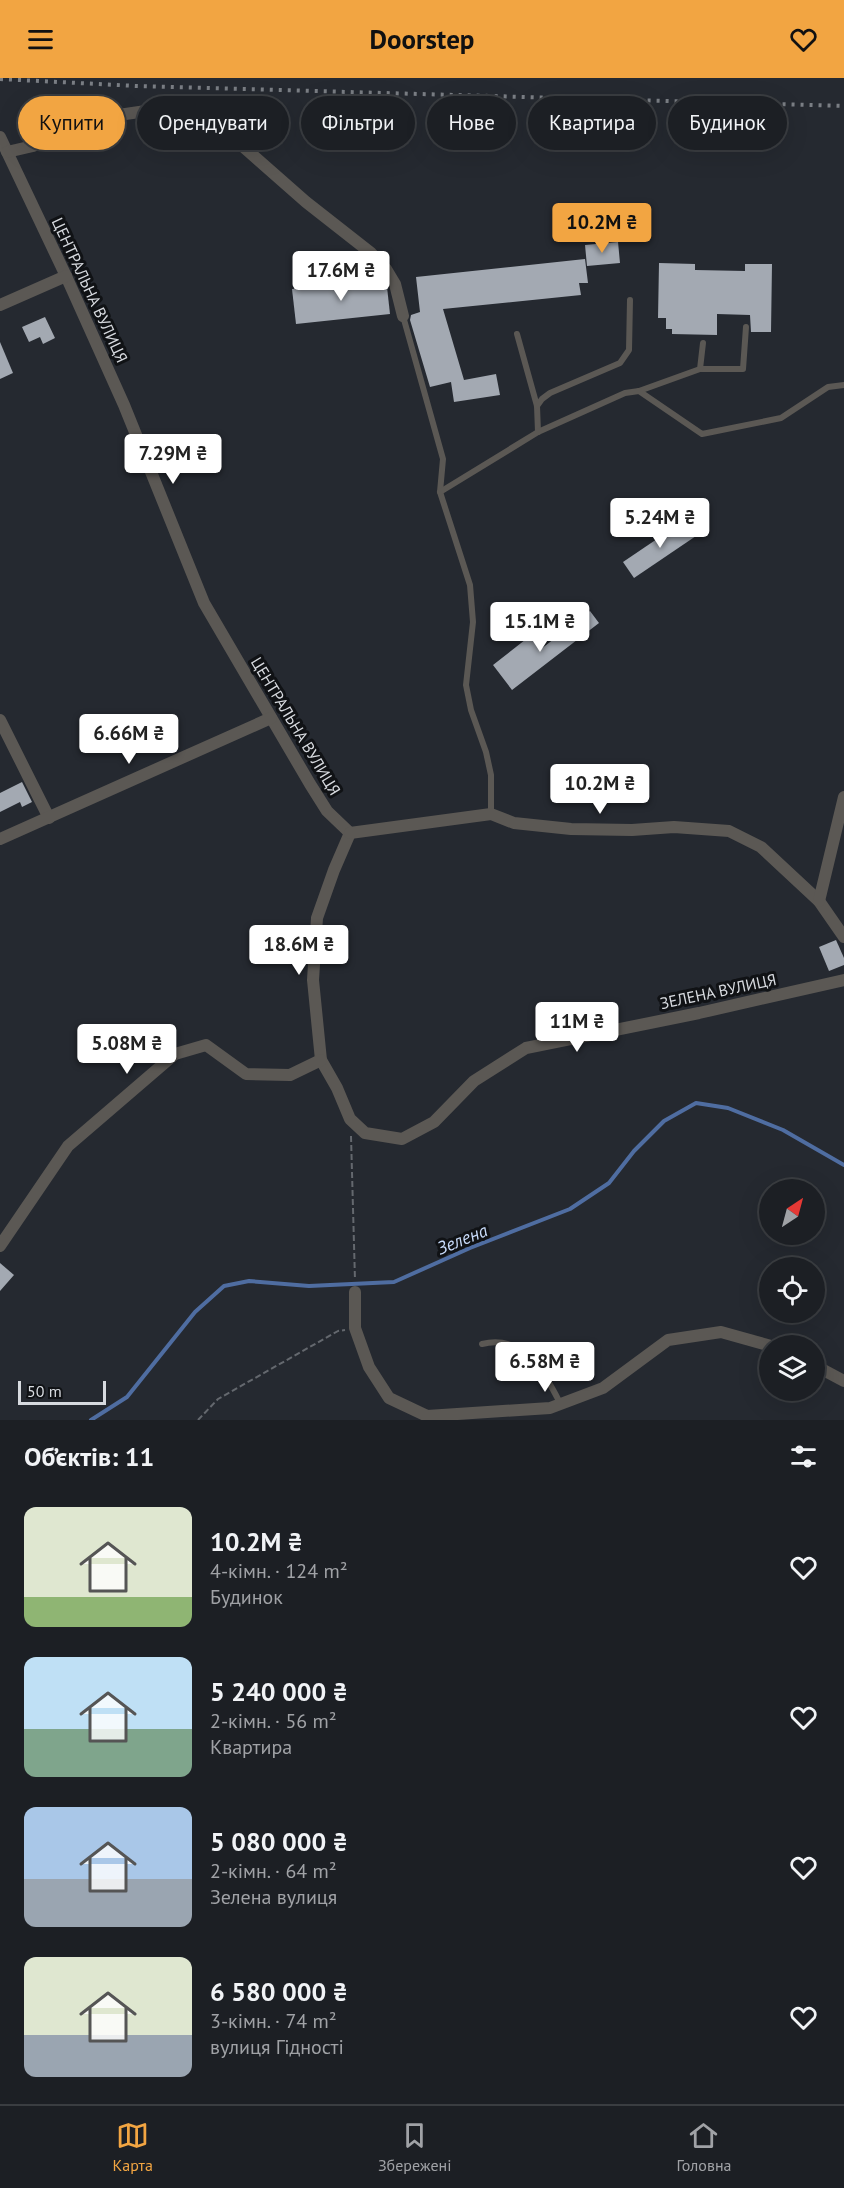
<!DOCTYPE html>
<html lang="uk">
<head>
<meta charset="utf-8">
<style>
  :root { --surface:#1c1f24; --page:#292c31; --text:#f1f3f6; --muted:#a0a2a6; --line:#3a3d41; --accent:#f2a542 }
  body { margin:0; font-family:"PT Sans",sans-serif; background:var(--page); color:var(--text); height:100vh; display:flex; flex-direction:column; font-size:22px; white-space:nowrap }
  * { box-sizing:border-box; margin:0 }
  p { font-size:20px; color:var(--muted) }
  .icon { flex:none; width:33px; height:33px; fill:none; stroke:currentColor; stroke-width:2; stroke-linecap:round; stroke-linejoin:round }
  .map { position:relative; height:1342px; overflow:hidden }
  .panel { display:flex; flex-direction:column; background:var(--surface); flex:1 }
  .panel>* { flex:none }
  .top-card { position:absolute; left:18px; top:18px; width:808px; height:54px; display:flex; gap:12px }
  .needle { width:39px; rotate:36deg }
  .controls { position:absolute; left:759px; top:1101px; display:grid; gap:12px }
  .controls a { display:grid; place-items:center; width:66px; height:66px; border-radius:50%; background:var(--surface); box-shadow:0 6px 24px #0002,0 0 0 2px var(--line); font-size:30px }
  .scale { position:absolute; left:18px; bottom:15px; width:88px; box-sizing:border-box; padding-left:6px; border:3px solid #d7dadf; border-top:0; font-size:16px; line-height:21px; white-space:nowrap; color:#d7dadf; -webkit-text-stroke:4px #101215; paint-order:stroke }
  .price { position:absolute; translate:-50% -51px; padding:0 14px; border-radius:6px; background:#fff; color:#222; font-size:20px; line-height:39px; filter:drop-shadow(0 2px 3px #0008) }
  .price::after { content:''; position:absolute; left:50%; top:36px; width:18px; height:14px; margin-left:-9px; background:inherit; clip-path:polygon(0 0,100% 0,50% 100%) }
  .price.active { background:var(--accent); color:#111 }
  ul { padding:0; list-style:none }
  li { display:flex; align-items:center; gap:18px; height:150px; padding:0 24px }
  li span { display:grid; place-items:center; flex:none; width:168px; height:120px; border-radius:12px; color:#555 }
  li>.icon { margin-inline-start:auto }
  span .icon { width:72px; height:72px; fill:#fffc; stroke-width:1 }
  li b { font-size:26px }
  h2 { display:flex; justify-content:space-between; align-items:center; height:72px; padding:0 24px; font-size:26px }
  .chip { padding:0 21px; border-radius:27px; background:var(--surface); box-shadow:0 6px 24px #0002,0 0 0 2px var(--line); font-size:21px; line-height:54px }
  .chip.active { background:var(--accent); color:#111 }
  header { display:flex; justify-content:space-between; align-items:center; height:78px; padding:0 24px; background:var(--accent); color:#111; font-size:27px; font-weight:700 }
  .tabs { display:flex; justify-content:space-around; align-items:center; height:84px; border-top:2px solid var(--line); background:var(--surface); font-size:16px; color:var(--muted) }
  .tabs a { display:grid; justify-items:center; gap:3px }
  .tabs .active { color:var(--accent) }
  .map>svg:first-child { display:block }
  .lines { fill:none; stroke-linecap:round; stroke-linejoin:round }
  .stream { stroke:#4f6da1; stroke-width:4 }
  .building { fill:#a3a9b2 }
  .path { stroke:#64686e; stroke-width:2; stroke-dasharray:6 3; stroke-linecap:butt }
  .lane { stroke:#5b5854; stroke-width:6 }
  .street { stroke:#5b5854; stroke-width:12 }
  .rail { stroke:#7a7e84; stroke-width:4; stroke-dasharray:3 6; stroke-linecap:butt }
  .labels { text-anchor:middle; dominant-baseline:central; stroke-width:6; stroke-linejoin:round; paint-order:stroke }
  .street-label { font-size:16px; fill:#d7dadf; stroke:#101215 }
  .water-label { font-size:18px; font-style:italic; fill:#c8dbfa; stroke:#101215 }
</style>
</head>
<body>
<header><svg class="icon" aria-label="menu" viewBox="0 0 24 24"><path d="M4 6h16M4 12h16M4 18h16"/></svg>Doorstep<svg class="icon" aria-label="heart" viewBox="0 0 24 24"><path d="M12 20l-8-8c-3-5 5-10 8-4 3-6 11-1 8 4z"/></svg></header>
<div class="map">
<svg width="844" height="1342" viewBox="0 0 844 1342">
  <rect width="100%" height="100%" fill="#252930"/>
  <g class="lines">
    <path class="stream" d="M91,1342L127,1319L195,1234L224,1208L249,1203L309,1208L394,1204L470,1170L570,1131L609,1105L634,1073L664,1043L696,1025L728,1030L783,1052L844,1087"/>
  </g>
  <g class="building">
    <path d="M618,164L620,185L587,188L585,167Z"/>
    <path d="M585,181L588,205H579L581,217L443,231L464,302L496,296L500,317L454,324L451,304L430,309L410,242L411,237L420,234L416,199Z"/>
    <path d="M659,185L695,186V192L745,193V186H772L771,254H751L750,237L717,236V257L672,256V251H666V240H658Z"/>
    <path d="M383,202L387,209L390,236L296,246L292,211Z"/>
    <path d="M45,239L55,260L43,266L40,259L29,264L22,249Z"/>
    <path d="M0,264L13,295L0,301Z"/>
    <path d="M685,442L696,458L634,500L623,484Z"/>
    <path d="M590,533L599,545L512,612L493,587L530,558L541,571Z"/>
    <path d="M22,704L32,724L22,729L20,724L0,734V715Z"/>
    <path d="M836,862L844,880V887L829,893L819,869Z"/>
    <path d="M0,1185L14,1197L0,1213Z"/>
  </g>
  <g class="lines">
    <g class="path">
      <path d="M351,1058L355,1202"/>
      <path d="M198,1342L218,1321L338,1253L345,1252"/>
    </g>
    <g class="lane">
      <path d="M297,200L386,191"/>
      <path d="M403,238L443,381L440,414L470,507L473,544L466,607L471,632L486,674L491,697V736"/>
      <path d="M517,256L537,328L538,354"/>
      <path d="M700,291H743L746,249"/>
      <path d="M639,313L700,291L703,265"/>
      <path d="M537,328L542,321L550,315L620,285L629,272L630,222"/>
      <path d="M440,414L538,354L625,315L639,313L702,356L781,340L828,309L844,307"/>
      <path d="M482,1266C523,1256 544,1293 560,1325"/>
    </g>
    <g class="street">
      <path d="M0,59L66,198L124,327L204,525L310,706L327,733L350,755"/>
      <path d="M7,74L33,68L105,39L146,33H175L197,37L213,45L230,57L306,124L371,175L386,191L395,206L403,238"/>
      <path d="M0,227L66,198"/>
      <path d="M0,642L49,740"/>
      <path d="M350,755L334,792L317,840L313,902L321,982L337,1010L350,1041L365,1055L402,1061L434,1044L474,1003L526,970L699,935L844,902"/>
      <path d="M350,755L491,736L514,745L571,751L632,752L674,749L729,753L761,769L819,823L844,859"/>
      <path d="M0,761L271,640"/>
      <path d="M819,823L844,719"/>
      <path d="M0,1168L68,1068L175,976L206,967L246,996L290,997L321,982"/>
      <path d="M355,1214V1250L369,1289L389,1320L427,1338L550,1330L603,1310L668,1262L721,1254L771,1268"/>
      <path d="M814,1287L844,1303"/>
    </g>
    <path class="rail" d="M0,1L137,8L844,28"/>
  </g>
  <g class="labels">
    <g class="street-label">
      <text transform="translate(90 212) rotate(65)">ЦЕНТРАЛЬНА ВУЛИЦЯ</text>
      <text transform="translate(296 648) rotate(59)">ЦЕНТРАЛЬНА ВУЛИЦЯ</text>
      <text transform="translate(718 913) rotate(-12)">ЗЕЛЕНА ВУЛИЦЯ</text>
    </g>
    <g class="water-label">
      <text transform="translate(462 1161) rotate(-22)">Зелена</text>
    </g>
  </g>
</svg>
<div class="controls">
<a><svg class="needle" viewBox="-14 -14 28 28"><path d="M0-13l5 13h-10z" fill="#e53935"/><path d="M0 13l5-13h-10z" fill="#a0a2a6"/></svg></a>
<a><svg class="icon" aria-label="locate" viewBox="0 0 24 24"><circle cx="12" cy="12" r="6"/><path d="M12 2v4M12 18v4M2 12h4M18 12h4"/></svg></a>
<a><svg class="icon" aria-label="layers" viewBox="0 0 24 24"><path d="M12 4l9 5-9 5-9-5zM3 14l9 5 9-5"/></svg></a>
</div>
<div class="scale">50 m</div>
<b class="price active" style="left:602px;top:176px">10.2M ₴</b>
<b class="price" style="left:341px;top:224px">17.6M ₴</b>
<b class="price" style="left:173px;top:407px">7.29M ₴</b>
<b class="price" style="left:660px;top:471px">5.24M ₴</b>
<b class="price" style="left:540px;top:575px">15.1M ₴</b>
<b class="price" style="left:129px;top:687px">6.66M ₴</b>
<b class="price" style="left:600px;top:737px">10.2M ₴</b>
<b class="price" style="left:299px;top:898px">18.6M ₴</b>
<b class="price" style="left:577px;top:975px">11M ₴</b>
<b class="price" style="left:127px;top:997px">5.08M ₴</b>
<b class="price" style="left:545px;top:1315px">6.58M ₴</b>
<div class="top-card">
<a class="chip active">Купити</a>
<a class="chip">Орендувати</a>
<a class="chip">Фільтри</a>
<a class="chip">Нове</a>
<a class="chip">Квартира</a>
<a class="chip">Будинок</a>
</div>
</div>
<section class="panel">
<h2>Об’єктів: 11<svg class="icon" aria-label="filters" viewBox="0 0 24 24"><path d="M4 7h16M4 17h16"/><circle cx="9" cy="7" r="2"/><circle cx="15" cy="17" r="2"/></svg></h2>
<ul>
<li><span style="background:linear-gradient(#dfe7d0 75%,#8fb573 0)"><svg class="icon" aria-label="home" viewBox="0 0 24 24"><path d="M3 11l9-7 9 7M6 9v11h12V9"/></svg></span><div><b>10.2M ₴</b><p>4-кімн. · 124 m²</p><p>Будинок</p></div><svg class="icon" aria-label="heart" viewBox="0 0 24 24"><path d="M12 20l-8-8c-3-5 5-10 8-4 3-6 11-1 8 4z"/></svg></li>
<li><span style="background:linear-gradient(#bfe0f5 60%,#7fa58c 0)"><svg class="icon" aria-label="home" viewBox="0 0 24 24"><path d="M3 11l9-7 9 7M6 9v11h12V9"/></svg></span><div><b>5 240 000 ₴</b><p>2-кімн. · 56 m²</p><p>Квартира</p></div><svg class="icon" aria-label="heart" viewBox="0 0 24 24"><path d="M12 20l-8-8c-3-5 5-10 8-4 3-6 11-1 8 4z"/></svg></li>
<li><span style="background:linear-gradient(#a9c7e8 60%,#9aa5b1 0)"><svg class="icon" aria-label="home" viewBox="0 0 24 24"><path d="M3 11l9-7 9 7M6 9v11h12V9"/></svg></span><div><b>5 080 000 ₴</b><p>2-кімн. · 64 m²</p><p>Зелена вулиця</p></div><svg class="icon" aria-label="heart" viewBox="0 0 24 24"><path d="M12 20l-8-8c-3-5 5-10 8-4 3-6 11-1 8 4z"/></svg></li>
<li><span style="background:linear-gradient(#dfe7d0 65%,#9aa5b1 0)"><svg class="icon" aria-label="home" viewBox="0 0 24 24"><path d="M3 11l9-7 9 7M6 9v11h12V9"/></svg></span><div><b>6 580 000 ₴</b><p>3-кімн. · 74 m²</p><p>вулиця Гідності</p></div><svg class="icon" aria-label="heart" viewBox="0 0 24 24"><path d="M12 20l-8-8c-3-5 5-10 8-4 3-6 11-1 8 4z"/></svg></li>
</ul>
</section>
<nav class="tabs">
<a class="active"><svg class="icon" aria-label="map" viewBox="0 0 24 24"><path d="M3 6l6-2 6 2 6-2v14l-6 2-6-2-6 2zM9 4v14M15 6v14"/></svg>Карта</a>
<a><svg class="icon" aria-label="saved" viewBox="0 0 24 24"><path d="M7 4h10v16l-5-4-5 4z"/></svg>Збережені</a>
<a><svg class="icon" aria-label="home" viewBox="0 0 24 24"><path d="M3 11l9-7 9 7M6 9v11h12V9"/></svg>Головна</a>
</nav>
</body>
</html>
